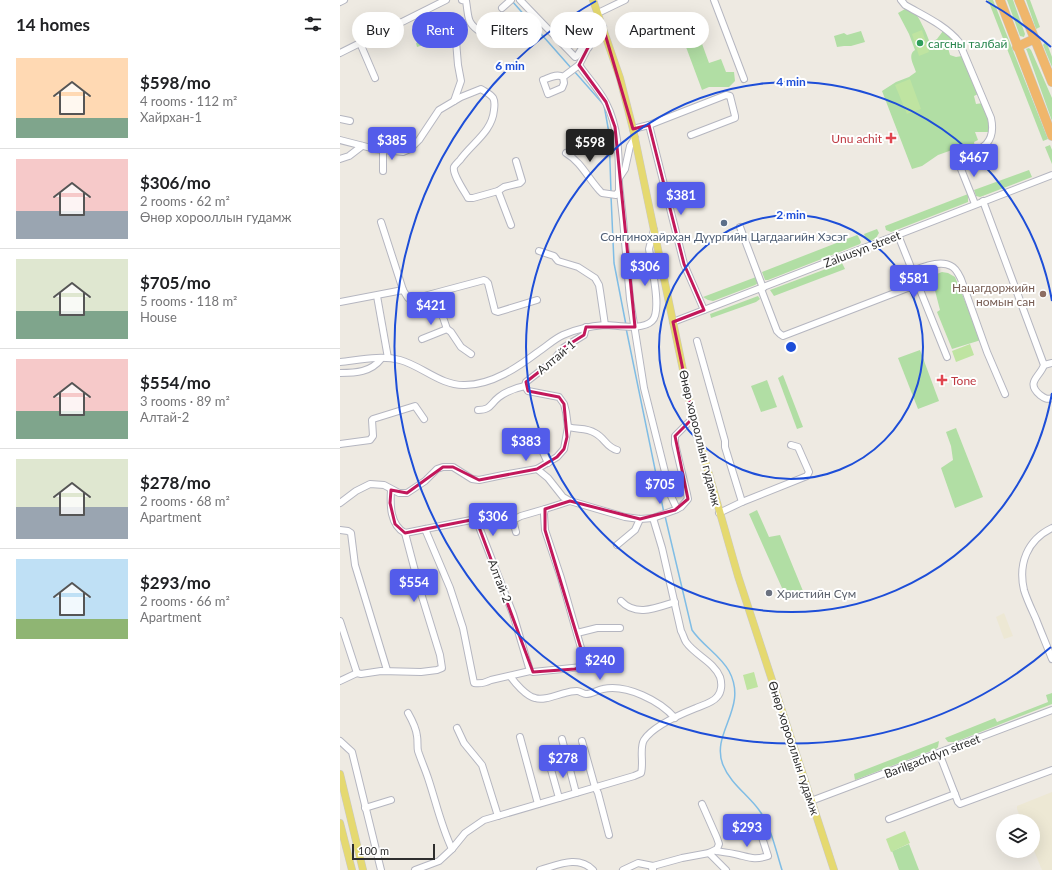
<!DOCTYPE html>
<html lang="en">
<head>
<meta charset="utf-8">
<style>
  :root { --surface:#fff; --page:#f2f2f2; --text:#202124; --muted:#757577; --line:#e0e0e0; --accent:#535cea }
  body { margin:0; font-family:Lato,sans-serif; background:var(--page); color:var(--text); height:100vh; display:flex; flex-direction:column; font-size:15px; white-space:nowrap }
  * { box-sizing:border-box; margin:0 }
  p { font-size:13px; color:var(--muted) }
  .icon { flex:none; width:22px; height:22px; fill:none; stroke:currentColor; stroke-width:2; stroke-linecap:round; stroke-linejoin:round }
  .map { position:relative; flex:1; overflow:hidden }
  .details { display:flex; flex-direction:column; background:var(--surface); width:340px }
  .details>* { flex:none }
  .hud { position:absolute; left:12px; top:12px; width:380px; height:36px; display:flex; gap:8px }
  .buttons { position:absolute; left:656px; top:814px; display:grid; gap:8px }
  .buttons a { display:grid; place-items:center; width:44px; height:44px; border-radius:50%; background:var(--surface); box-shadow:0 4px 16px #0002; font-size:20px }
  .scale { position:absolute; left:12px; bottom:10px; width:83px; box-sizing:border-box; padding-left:4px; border:2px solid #2e2e2e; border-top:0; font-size:11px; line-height:14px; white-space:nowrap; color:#2e2e2e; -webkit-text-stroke:3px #fff; paint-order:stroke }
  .price { position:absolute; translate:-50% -34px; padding:0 9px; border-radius:4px; background:var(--accent); color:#fff; font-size:13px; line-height:26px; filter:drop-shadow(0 1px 2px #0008) }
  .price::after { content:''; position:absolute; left:50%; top:24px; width:12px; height:9px; margin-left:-6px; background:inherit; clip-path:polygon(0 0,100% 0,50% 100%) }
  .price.current { background:#222; color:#fff }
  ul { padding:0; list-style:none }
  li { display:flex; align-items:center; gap:12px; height:100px; padding:0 16px }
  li+li { border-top:1px solid var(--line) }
  li span { display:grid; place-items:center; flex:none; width:112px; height:80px; border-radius:0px; color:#555 }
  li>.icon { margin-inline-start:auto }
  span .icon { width:48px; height:48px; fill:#fffc; stroke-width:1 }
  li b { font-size:17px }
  h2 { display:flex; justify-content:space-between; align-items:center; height:48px; padding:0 16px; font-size:17px }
  .tag { padding:0 14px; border-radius:18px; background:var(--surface); box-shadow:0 4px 16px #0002; font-size:14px; line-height:36px }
  .tag.current { background:var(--accent); color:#fff }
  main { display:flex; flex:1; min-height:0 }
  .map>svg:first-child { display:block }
  .education { fill:#ede8d4 }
  .green { fill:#b1dea4 }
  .pitch { fill:#bfe4a1 }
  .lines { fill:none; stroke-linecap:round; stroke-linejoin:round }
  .stream { stroke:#80bde5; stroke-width:1.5 }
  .minor-casing { stroke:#b5b6c0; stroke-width:8 }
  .major-casing { stroke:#c9c9c9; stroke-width:8 }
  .highway-casing { stroke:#c9c9c9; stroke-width:10 }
  .minor { stroke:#fff; stroke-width:6 }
  .major { stroke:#e5d970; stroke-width:7 }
  .highway { stroke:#f0b66b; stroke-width:9 }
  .marked { fill:none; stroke:#c2185b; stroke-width:3; stroke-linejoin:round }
  .ring { fill:none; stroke:#1d4ed8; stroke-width:2 }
  .leisure-dot { fill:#2e9e5b; stroke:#fff; stroke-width:1.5 }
  .health-dot { fill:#e0444e; stroke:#fff; stroke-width:1.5 }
  .service-dot { fill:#5c6f8a; stroke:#fff; stroke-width:1.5 }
  .education-dot { fill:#8d6e63; stroke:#fff; stroke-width:1.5 }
  .worship-dot { fill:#6b7280; stroke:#fff; stroke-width:1.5 }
  .labels { text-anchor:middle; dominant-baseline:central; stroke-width:4; stroke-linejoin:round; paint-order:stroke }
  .leisure-label { font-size:12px; fill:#27864d; stroke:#fff; text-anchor:start }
  .health-label { font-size:12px; fill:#be3a42; stroke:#fff; text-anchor:end }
  .service-label { font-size:12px; fill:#4e5e75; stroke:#fff }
  .street-label { font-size:12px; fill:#2e2e2e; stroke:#fff }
  .education-label { font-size:12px; fill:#785e54; stroke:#fff; text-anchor:end }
  .worship-label { font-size:12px; fill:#5b616d; stroke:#fff; text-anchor:start }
  .centre { fill:#1d4ed8; stroke:#fff; stroke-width:2 }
  .ring-label { font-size:12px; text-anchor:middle; font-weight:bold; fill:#1d4ed8; stroke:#fff; stroke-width:4; stroke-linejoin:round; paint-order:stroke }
</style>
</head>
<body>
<main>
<section class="details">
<h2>14 homes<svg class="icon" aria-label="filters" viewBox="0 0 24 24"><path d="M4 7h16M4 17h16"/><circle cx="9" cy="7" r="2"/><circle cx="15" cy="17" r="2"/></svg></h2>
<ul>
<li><span style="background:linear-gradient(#ffd9b3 75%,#7fa58c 0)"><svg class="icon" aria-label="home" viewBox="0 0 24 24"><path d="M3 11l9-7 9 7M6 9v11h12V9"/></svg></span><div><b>$598/mo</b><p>4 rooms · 112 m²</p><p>Хайрхан-1</p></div></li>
<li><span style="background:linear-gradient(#f6c9c9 65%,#9aa5b1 0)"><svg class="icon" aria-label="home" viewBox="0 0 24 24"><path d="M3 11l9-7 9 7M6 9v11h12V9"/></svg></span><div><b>$306/mo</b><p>2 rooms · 62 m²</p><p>Өнөр хорооллын гудамж</p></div></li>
<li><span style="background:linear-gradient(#dfe7d0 65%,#7fa58c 0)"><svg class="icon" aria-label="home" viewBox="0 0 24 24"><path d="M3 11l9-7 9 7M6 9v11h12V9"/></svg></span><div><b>$705/mo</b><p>5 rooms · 118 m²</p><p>House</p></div></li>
<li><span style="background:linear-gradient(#f6c9c9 65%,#7fa58c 0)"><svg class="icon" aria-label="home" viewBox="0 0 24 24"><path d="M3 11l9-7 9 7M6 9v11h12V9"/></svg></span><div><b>$554/mo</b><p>3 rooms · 89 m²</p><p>Алтай-2</p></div></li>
<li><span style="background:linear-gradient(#dfe7d0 60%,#9aa5b1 0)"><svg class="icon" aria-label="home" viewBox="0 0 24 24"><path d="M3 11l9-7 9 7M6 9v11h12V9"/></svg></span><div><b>$278/mo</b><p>2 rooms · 68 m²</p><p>Apartment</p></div></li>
<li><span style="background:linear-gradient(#bfe0f5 75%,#8fb573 0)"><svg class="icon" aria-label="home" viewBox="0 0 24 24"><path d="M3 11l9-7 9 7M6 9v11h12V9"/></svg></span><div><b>$293/mo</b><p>2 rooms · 66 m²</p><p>Apartment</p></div></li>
</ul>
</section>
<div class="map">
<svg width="712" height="870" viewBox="0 0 712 870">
  <rect width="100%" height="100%" fill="#eeeae2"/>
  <g class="education">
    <path d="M664,613L673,636L664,639L656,617Z"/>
    <path d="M712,792V870H702L693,848V821H682L677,809V806Z"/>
  </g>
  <g class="green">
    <path d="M648,0H653L708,139L703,141Z"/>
    <path d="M667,0H673L685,34L684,37L680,36Z"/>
    <path d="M686,0H690L700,27L696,29Z"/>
    <path d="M571,8C578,14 587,34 590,43L597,39L603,31L609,34L615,40L613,45L608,48L610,55L616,57L622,56L625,64L631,65L640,93L634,96L636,104L643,103L652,132H635L638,140L634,142L635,147L632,148L629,144L598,155L582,166L572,169L542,91L556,82L569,77L576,72C574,65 567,55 575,50L569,34L558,13L565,9Z"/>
    <path d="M521,31L525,42L511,46H504L497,47L494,36L504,33L507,35Z"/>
    <path d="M90,38L92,42L77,47L76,43Z"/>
    <path d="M361,41L369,63L381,59L386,72H394L395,81L389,87H369L362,90L346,47Z"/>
    <path d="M706,41L712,57V67L703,45Z"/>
    <path d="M689,48L691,50L712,98V121L687,51L686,49Z"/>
    <path d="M710,145L712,150V164L705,147Z"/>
    <path d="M689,170L692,177L640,197L636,196L634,190Z"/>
    <path d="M628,194V202L551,232L546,230L545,226Z"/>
    <path d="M537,229L539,233L536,238L530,241L526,239L524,234Z"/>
    <path d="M517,235L518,236L521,242L520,244L428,280H425L422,272Z"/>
    <path d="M502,263L505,269L434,296L430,290Z"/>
    <path d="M602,272L608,273L615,277L641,340L612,349L597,312L600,310L592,279L594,275Z"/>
    <path d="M416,277L418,283L415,285L373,301L368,300L363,297Z"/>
    <path d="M418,296L420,299L416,302L371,318L370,314Z"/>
    <path d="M580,350L599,401L578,409L558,358Z"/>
    <path d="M443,375L463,427L457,429L438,378Z"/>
    <path d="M427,380L437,407L421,412L411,386Z"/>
    <path d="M616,428L643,497L615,508L601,468L613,460L611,446L606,432Z"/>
    <path d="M417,510L429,537L440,535L463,591L451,598L446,597L409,514Z"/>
    <path d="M712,693V704L615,742H608L605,738L655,718L657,722L708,702L706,695Z"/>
    <path d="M599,741L598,747L596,749L515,780L514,774Z"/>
    <path d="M569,844L579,870H559L552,851Z"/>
  </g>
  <g class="pitch">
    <path d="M582,30L589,52L579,56L572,34Z"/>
    <path d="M570,79L581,109L567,114L555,85Z"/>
    <path d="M630,344L634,355L616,362L612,351Z"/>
    <path d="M414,672L418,687L407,690L403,675Z"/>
    <path d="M565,831L570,843L551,852L546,839Z"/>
  </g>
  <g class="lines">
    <g class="stream">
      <path d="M172,1L232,69"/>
      <path d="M234,71L264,105L269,133L271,192"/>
      <path d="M271,196L274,263L286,325"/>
      <path d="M286,328L324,513"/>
      <path d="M325,516L352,630C362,645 380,655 389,671C409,708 370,733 383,765C390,783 408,795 419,810C431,826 436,851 442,870"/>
    </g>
    <g class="minor-casing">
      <g id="minor">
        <path d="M122,0L126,1C129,18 126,23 142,33"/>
        <path d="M180,0L235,57L237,56L244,45L249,47"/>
        <path d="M374,0L404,79"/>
        <path d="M561,0L565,5C584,16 605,25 619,42L651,118C657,146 639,150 617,159L635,204"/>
        <path d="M0,2L4,0"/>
        <path d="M162,8L171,0"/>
        <path d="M258,13L285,0"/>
        <path d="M20,43L35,78"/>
        <path d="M0,53L106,0"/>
        <path d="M239,65C247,77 259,89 266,103C278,126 279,153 279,178"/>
        <path d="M223,77L224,83L222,88L208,94L203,80C209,78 217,73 223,77L239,65L253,38L263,27"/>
        <path d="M114,101L121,81L118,65L116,41"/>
        <path d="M0,119L10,121"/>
        <path d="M309,125L344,264L364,310"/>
        <path d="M293,129L309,125L386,95L390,96L395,116V118L351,135"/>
        <path d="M0,140L35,149L63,152L70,149L79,140L99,110L121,97L141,89C152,96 156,96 154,110C152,132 132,143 120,160C118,162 115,165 114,167C112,174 125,192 128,198H133L158,191L171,225"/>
        <path d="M226,153C241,162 248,178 260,191L262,193L276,195L279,191V178L285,169L290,146L295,138"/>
        <path d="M0,159L9,156L22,146"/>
        <path d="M43,171V150"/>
        <path d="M279,184L283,219L290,299L304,388L331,496L337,509"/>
        <path d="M158,191L164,187L180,183L182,181L176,161"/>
        <path d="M643,201L704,365C700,377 685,382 700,395C704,398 707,400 712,398"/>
        <path d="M41,222L63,290L68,298L73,299L144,280L146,281L148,283L155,311L158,312L197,300"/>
        <path d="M400,227L423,288"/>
        <path d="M558,235L607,357"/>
        <path d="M199,251L214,256L218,261L238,267L255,278L259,285L260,291L265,325"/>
        <path d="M312,267L309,249L314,230"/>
        <path d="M573,271C582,267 601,260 611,266C616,268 619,275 621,279L647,352L665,394"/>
        <path d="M421,289L437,331L440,334L443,336L578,284"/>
        <path d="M95,294L107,329L111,332L121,347L131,354"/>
        <path d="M37,296L48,358"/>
        <path d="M0,302L63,290"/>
        <path d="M333,322L712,175"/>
        <path d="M82,339L107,329"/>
        <path d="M357,341L385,441V447L402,502"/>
        <path d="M0,362C19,360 41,355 60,360C82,366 101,386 125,385C152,385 178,367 198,352C207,346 214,339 223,335C236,329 251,326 265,325C277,325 302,331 312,321C321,312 314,280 312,267L321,265"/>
        <path d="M704,365L712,363"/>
        <path d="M0,373C16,373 31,372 41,359"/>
        <path d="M138,410C151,410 150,404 159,397C167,391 175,388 185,386"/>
        <path d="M228,427C238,430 246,427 255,433C265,438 266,447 277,450"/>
        <path d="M183,440L190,444L201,448L208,463"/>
        <path d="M0,444L30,440L33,436L32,420L33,419L75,406L84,419"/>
        <path d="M197,469L208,478L223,497L230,501L285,517L300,519L313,518L335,510L341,507L348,499L347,494L335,444V436L353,418"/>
        <path d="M51,490C50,505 50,525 65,533L136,519L173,614L190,671"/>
        <path d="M0,503L16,491L30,484L44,485L59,493H67L85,481L97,469L103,467H113L132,479L139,480L163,475L197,469L217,457L224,449L228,427L226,412L224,404L219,397L188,391L185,386L186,382L213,361L223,348L244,335L246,327"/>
        <path d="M379,513L402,502L467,476L469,472L458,447L451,445"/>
        <path d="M712,528C687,540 678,564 684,590C687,600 692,610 696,619C701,632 707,646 712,659"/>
        <path d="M85,529L110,588L123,628L134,683C140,684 145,683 151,680L190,671L193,672L242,667L245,662L221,578L205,530L204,514L205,509L230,501"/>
        <path d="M0,530L8,531L11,533L15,565L47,670"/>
        <path d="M176,532L173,520L181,516L205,509"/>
        <path d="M277,545L295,530L300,519"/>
        <path d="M281,601C296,617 316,608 335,602"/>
        <path d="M0,621L17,673"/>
        <path d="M237,633L257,628H280"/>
        <path d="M245,662L256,660L277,662"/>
        <path d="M17,673L21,674L41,671L81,672L97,670L102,668L100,655L80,590L65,533"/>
        <path d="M170,676C175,683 186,696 195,698C204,701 216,695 225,693C228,692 233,691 237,691C240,691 243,694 246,694C252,694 257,690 263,689C287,684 320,701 335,718"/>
        <path d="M0,681L17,673"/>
        <path d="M68,713C72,720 76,727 77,736C78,741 77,747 78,751C81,760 85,769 88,778C96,802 101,826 112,849"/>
        <path d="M117,728L124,743L142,765L158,816"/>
        <path d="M180,737L198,804"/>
        <path d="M222,739L236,793"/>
        <path d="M0,741L12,752L41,870"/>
        <path d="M242,741L255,787L258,793L269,835"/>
        <path d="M599,753L618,802L620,804L712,770"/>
        <path d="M210,766L219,798"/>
        <path d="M471,801L712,710"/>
        <path d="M25,808L51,800"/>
        <path d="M549,819L615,794"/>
        <path d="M376,851C383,852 391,853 399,855C411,858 415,860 428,856L419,828"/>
        <path d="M369,853L386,870"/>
        <path d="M75,870L99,861L112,849L125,833L144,820L294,776L301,773C304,763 299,748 304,740C313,726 341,714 356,708C363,705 372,703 377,697C382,692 382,683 380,677C374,662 355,655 346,642C344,639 343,634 341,631L322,548L313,518"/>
        <path d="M200,870C218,865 238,855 253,870"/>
        <path d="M283,870L298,863L313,866L312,868"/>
        <path d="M313,870V866L342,858L369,853L377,849L379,844L377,838L362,804"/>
      </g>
    </g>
    <g class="major-casing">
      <g id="major">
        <path d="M253,0L280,78L293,129L353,418L398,576L494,870"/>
        <path d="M0,774L23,870"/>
        <path d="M0,823L12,870"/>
      </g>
    </g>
    <g class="highway-casing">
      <g id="highway">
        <path d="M660,0L712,136"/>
        <path d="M679,0L712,82"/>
        <path d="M677,47L694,39"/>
      </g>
    </g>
    <use href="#minor" class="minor"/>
    <use href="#major" class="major"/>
    <use href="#highway" class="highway"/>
  </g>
  <path class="marked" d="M263,27L293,129L309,125L344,264L364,310L333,322L353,418L335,436L348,499L335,510L300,519L230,501L205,509V530L245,662L242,667L235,669L193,672L136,519L65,533L55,524L50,503L51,490L67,493L103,467H113L139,480L197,469L217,457L224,449L227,437L224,404L219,397L188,391L186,382L213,361L223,348L244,335L246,327H295L275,127L266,102L239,65L253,38Z"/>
  <g class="ring">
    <circle cx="451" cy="347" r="132"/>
    <path d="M712 393A265 265 0 1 1 712 301"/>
    <path d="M711 647A397 397 0 1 1 256 1M646 1A397 397 0 0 1 711 47"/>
  </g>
  <circle class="leisure-dot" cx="580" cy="43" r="4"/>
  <g class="health-dot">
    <path d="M549 132h4v4h4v4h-4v4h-4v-4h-4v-4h4z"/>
    <path d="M600 374h4v4h4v4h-4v4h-4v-4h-4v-4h4z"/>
  </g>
  <circle class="service-dot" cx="384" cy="223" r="4"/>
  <circle class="education-dot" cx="703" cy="294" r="4"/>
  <circle class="worship-dot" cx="429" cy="593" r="4"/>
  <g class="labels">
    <g class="leisure-label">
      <text x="588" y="43">сагсны талбай</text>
    </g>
    <g class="health-label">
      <text x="542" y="138">Unu achit</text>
      <text x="611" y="380" text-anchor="start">Tone</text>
    </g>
    <g class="service-label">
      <text x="384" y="236">Сонгинохайрхан Дүүргийн Цагдаагийн Хэсэг</text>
    </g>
    <g class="street-label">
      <text transform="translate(522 249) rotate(-21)">Zaluusyn street</text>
      <text transform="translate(216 357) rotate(-40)">Алтай-1</text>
      <text transform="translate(360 438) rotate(76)">Өнөр хорооллын гудамж</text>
      <text transform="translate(160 581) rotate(69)">Алтай-2</text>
      <text transform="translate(454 748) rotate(72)">Өнөр хорооллын гудамж</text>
      <text transform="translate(592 756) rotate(-21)">Barilgachdyn street</text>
    </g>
    <g class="education-label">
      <text x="695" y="287">Нацагдоржийн<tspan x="695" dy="14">номын сан</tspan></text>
    </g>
    <g class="worship-label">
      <text x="437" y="593">Христийн Сүм</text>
    </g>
  </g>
  <circle cx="451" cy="347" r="6" class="centre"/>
  <g class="ring-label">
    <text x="170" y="70">6 min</text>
    <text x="451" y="86">4 min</text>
    <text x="451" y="219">2 min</text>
  </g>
</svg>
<div class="buttons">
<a><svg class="icon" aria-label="layers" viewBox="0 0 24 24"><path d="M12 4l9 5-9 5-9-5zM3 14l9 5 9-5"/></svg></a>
</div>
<div class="scale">100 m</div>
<b class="price" style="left:52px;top:161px">$385</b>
<b class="price current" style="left:250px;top:163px">$598</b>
<b class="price" style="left:634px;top:178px">$467</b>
<b class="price" style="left:341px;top:216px">$381</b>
<b class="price" style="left:305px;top:287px">$306</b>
<b class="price" style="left:574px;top:299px">$581</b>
<b class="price" style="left:91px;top:326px">$421</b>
<b class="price" style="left:186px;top:462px">$383</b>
<b class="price" style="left:320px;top:505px">$705</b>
<b class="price" style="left:153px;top:537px">$306</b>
<b class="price" style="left:74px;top:603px">$554</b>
<b class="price" style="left:260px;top:681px">$240</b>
<b class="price" style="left:223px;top:779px">$278</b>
<b class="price" style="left:407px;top:848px">$293</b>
<div class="hud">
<a class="tag">Buy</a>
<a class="tag current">Rent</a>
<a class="tag">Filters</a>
<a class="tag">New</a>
<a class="tag">Apartment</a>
</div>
</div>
</main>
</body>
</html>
